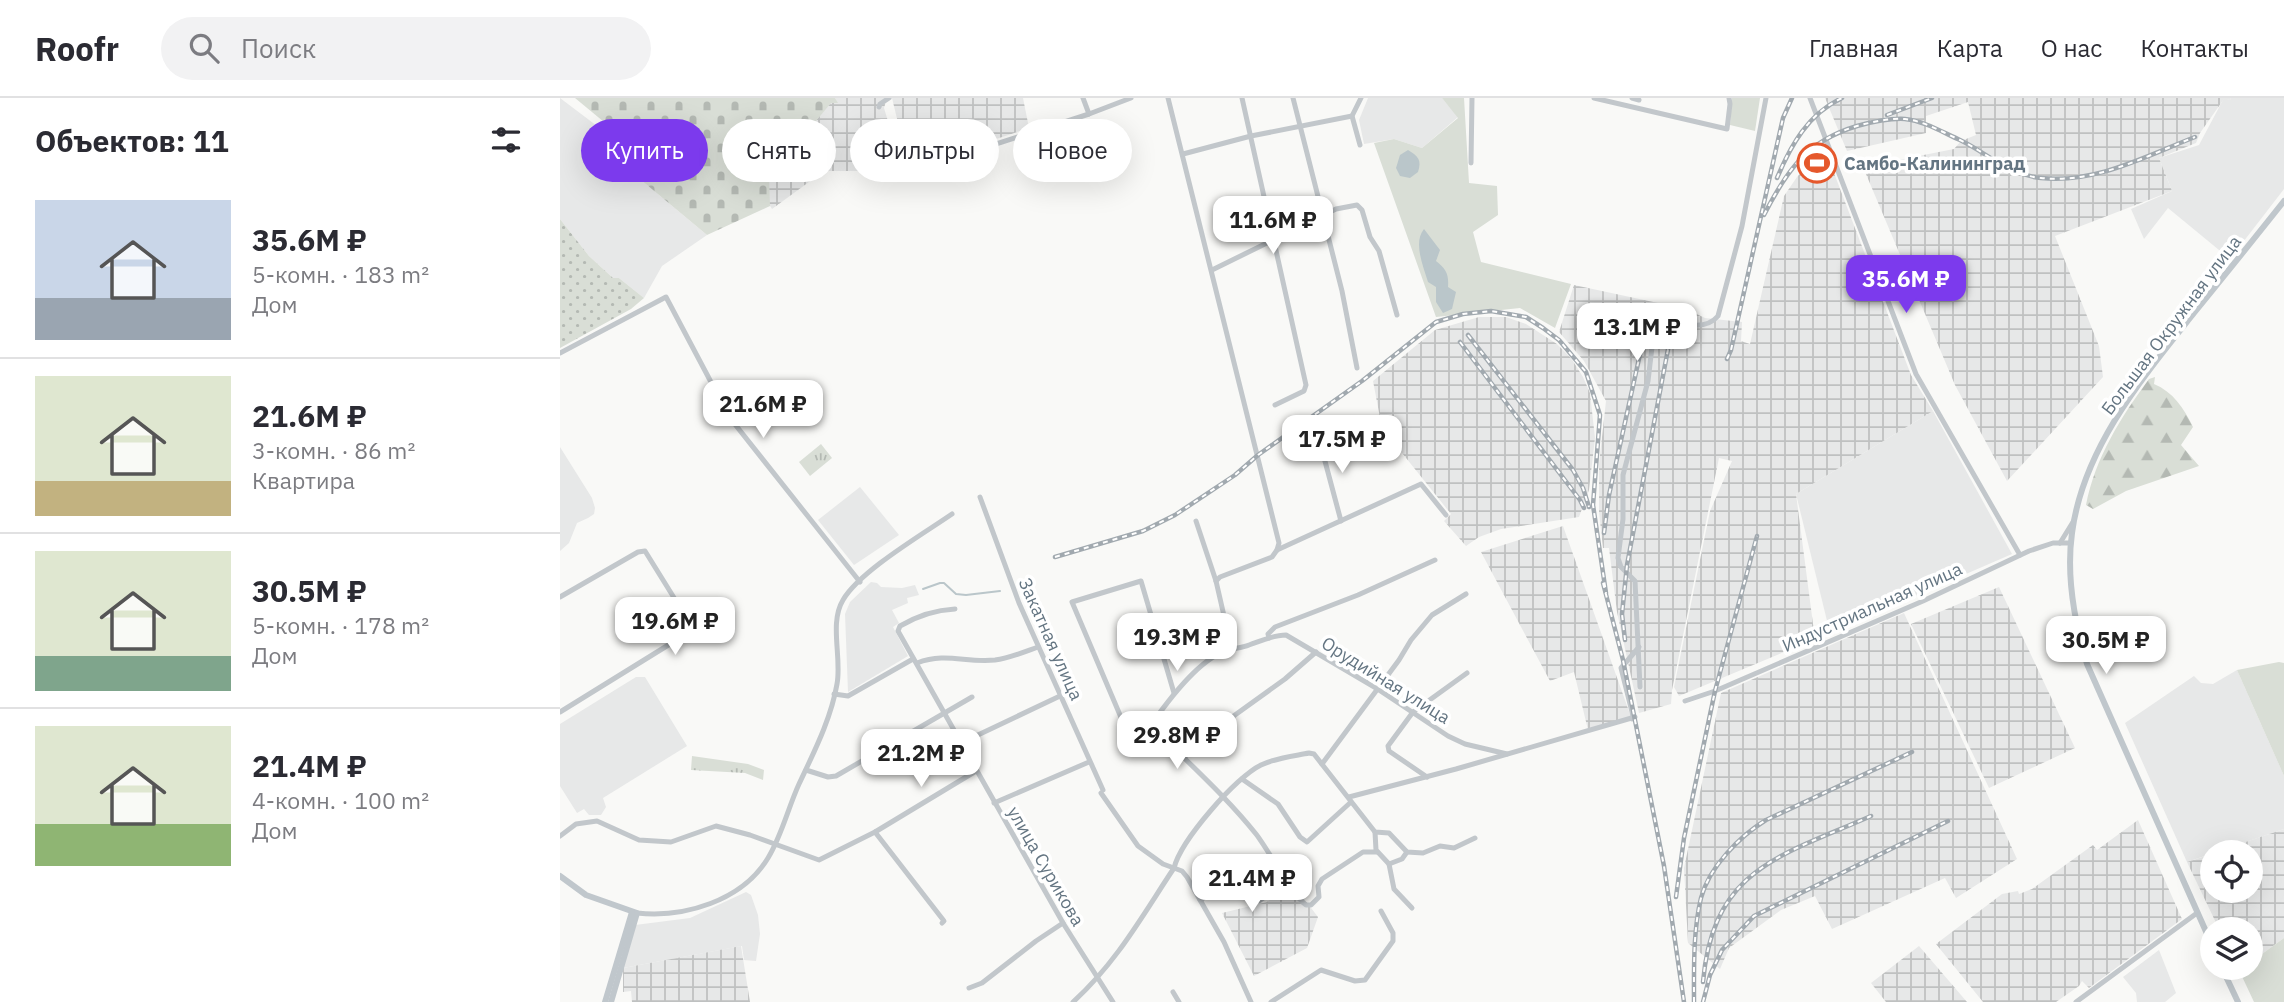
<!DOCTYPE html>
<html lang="ru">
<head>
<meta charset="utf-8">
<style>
  :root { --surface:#fff; --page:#f2f2f3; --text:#2b2b33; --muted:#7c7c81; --line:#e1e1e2; --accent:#7c3aed }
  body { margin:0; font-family:"IBM Plex Sans",sans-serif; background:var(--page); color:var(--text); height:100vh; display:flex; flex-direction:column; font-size:26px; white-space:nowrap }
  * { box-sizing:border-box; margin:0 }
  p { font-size:23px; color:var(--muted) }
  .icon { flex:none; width:38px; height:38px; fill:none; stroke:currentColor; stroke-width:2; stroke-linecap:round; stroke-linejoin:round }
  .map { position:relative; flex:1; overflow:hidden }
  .sheet { display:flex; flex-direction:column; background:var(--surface); width:560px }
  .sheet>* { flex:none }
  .guide { position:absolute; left:21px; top:21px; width:665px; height:63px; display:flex; gap:14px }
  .fabs { position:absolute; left:1640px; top:742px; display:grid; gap:14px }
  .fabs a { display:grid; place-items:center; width:63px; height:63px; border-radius:50%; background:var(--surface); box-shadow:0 7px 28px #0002; font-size:35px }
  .price { position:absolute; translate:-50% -60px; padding:0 16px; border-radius:14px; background:#fff; color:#222; font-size:23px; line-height:46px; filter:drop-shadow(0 2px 4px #0008) }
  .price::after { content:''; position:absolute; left:50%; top:42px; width:21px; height:16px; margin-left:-10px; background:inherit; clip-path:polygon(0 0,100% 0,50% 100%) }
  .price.on { background:var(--accent); color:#fff }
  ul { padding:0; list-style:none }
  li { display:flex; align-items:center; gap:21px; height:175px; padding:0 35px }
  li+li { border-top:2px solid var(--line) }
  li span { display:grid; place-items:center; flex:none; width:196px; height:140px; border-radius:0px; color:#555 }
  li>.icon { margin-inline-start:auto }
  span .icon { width:84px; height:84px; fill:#fffc; stroke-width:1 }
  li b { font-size:30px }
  h2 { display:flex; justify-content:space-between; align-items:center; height:84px; padding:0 35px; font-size:30px }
  .chip { padding:0 24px; border-radius:32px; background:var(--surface); box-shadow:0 7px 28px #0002; font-size:24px; line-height:63px }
  .chip.on { background:var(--accent); color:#fff }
  header { display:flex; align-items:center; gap:42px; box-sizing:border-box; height:98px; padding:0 35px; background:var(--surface); border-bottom:2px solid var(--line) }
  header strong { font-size:33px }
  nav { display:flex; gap:38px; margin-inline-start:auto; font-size:24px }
  .search { width:490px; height:63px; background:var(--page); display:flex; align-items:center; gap:18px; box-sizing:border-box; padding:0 24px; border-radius:38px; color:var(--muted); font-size:26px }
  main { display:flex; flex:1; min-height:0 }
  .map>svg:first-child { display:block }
  .built { fill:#e7e8e8 }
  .industrial { fill:url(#industrial-grid) }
  .grass { fill:#d9ded6 }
  .forest { fill:url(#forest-firs) }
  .cemetery { fill:url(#cemetery-stones) }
  .park { fill:url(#park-tufts) }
  .garden { fill:url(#garden-dots) }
  .water { fill:#bac6ca }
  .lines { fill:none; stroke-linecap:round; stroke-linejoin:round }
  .stream { stroke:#bac6ca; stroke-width:2 }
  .minor { stroke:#c2c7cb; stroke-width:5 }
  .major { stroke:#c0c7cc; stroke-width:6 }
  .rail-casing { stroke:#a1a9af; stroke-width:4.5 }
  .rail { stroke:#fff; stroke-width:2; stroke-dasharray:5; stroke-linecap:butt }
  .labels { text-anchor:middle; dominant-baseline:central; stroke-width:7; stroke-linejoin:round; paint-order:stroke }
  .poi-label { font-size:18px; font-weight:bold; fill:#647582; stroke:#fff; text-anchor:start }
  .street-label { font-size:18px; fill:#647582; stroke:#fff }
</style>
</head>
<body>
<header>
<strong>Roofr</strong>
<div class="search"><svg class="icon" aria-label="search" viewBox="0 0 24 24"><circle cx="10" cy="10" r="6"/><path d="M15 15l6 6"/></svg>Поиск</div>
<nav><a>Главная</a><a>Карта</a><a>О нас</a><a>Контакты</a></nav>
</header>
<main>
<section class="sheet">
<h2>Объектов: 11<svg class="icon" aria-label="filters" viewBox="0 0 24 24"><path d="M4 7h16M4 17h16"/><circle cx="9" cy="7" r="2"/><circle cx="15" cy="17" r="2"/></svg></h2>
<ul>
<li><span style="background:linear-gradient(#c9d6e8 70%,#9aa5b1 0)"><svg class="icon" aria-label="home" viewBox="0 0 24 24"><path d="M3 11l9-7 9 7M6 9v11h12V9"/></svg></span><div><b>35.6M ₽</b><p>5-комн. · 183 m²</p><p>Дом</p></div></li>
<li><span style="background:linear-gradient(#dfe7d0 75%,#c2b280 0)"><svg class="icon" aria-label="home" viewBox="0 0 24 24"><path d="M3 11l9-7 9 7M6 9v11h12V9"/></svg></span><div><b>21.6M ₽</b><p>3-комн. · 86 m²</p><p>Квартира</p></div></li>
<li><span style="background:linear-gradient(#dfe7d0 75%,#7fa58c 0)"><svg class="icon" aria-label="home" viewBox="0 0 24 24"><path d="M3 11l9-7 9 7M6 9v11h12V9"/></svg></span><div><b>30.5M ₽</b><p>5-комн. · 178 m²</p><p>Дом</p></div></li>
<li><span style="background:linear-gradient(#dfe7d0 70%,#8fb573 0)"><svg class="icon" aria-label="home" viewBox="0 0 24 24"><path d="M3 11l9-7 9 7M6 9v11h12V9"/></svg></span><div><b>21.4M ₽</b><p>4-комн. · 100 m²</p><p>Дом</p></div></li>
</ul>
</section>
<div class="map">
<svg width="1724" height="904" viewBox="0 0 1724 904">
  <defs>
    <pattern id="industrial-grid" width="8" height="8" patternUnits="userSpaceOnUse" patternTransform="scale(1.75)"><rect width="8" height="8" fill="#e7e8e8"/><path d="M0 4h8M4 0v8" fill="none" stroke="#bfc1c1"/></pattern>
    <pattern id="forest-firs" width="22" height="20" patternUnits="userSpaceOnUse" patternTransform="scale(1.75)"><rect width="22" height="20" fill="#d9ded6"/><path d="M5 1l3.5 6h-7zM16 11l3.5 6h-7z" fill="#b4b9b3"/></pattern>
    <pattern id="cemetery-stones" width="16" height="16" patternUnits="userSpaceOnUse" patternTransform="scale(1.75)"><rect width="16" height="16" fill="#d9ded6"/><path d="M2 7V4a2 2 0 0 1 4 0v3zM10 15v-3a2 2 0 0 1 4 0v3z" fill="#b4b9b3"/></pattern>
    <pattern id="park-tufts" width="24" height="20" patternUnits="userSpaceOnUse" patternTransform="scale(1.75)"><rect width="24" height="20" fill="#d9ded6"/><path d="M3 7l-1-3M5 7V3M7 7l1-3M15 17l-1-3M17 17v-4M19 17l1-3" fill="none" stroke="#b4b9b3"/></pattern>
    <pattern id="garden-dots" width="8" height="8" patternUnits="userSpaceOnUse" patternTransform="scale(1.75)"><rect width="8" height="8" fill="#d9ded6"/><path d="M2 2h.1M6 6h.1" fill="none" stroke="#b4b9b3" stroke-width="1.8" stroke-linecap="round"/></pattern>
  </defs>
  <rect width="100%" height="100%" fill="#f9f9f7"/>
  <g class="built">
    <path d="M0,0L41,31L42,46L45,52L147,137L102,168L84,200L59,180H53L29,158L0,121Z"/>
    <path d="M808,0H882L898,19L862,50L834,41L804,46L799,22Z"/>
    <path d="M1664,0L1670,2L1671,0H1724V91L1670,161L1608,110L1584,141L1571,111L1612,93L1599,60L1639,47Z"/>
    <path d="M1373,313L1452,456L1270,535L1236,396Z"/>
    <path d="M0,349L32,400L35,410L34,416L28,420L17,425L9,445L0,453Z"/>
    <path d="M300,389L339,437L294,467L258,422Z"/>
    <path d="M311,484L317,485L321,489L342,490L355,487L359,497L347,500L348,505L332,512L339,525L333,529L348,558L288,594L285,516L290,504Z"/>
    <path d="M1677,572L1724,678V731L1627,764L1565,625L1634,578L1641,585L1653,586Z"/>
    <path d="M76,579H85L127,648L43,700L46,709L41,717H29L24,711L17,715L0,688V626Z"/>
    <path d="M186,794L191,797L198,817L200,836L196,863L184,862L182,848L63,870L75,827L130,820Z"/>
    <path d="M1599,852L1616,895L1605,904H1577L1576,895L1563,879Z"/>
  </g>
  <g class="industrial">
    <path d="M275,0H327L324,10L343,73H264L212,111L209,106V79L271,4L277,5Z"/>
    <path d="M332,0H463L469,30L349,70Z"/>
    <path d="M1265,0H1671L1670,2L1664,1L1640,35L1636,45L1599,60L1612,93L1495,138L1539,248L1543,279L1447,383L1395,287L1303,69L1394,51L1401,43L1416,37L1408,4L1366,18V35L1287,53Z"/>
    <path d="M1266,54L1351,277L1373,313L1236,396L1255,541L1119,598L1114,589L1150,413L1172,363L1159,360L1112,592L1111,606L1079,615L1057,514L1049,450H1043L1039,414V366L1046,303L1024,263L999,234L1014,187L1126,211L1145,220L1182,224L1181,243L1190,246L1224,98L1237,79L1256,59Z"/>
    <path d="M919,219H946L966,226L997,246L1011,260L1023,279L1030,295L1035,340L1029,392L1019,419L941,431L919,439L906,448L884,423L891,416L822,330L813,283L875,232Z"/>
    <path d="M1003,428L1071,619L1028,632L1014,574L990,583L921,454Z"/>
    <path d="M1439,489L1515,650L1429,690L1351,526Z"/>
    <path d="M1344,515L1457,761L1396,800L1385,780L1272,831L1255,798L1221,812L1169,850L1160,871L1128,845L1124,770L1161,595Z"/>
    <path d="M1578,722L1622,821L1529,890L1522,883L1519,888L1496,904H1423L1376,846L1442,796L1458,793L1459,796L1472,791L1533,747L1537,752Z"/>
    <path d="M1724,731V840L1691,864L1690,831H1659L1627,764L1652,756V793H1690V754H1656Z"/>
    <path d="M732,785L758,819L747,850L694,878L662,815L707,804Z"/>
    <path d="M181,848L190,904H72L71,893L63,894V870Z"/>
    <path d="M1359,848L1407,904H1326L1311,885Z"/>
  </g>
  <g class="grass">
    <path d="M882,0H904L909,85L937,88L938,117L913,134L921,164L1011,186L995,230L960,210L876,219L814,45L834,41L862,50L898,20Z"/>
    <path d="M1172,0H1200L1195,33L1170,27Z"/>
    <path d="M1719,564L1724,565V678L1677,572Z"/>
    <path d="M1724,840V904H1694L1679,872L1690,870L1691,864Z"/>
  </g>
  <path class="forest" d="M1595,279L1594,286C1613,294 1624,310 1633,329L1621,347L1639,368L1566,393L1533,411L1526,407C1535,360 1561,319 1589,281Z"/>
  <path class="cemetery" d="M15,0H275L278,5H271L209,79L210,108L147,137L45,52C40,43 39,31 44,24Z"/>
  <g class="park">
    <path d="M261,346L272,360L250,378L239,364Z"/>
    <path d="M132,658L188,666L204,672L203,682L185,675L131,672Z"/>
  </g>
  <path class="garden" d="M0,121L29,158L53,180H59L84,200L71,211L0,250Z"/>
  <g class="water">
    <path d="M848,52C858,58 862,62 858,74L850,80L840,78L836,70L840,57Z"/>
    <path d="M864,131L880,152L876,163C886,171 889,176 888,189L896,194L892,211L883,215L876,204V189L868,184C863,168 853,144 864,131Z"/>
  </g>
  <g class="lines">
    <path class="stream" d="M363,491L380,485H384L396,496L406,497L440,493"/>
    <g class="minor">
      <path d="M523,0L529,16"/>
      <path d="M608,0L719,445L717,452"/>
      <path d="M682,0L746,287L744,293L715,307"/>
      <path d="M733,0L782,193L797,270"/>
      <path d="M1034,0L1167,31L1170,6L1169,0"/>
      <path d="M1072,0L1079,2"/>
      <path d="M1250,0L1356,276L1460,457"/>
      <path d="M319,9L320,6L329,0"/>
      <path d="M800,47L792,18L801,0"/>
      <path d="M623,56L691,38L792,18"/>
      <path d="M911,65L912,0"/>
      <path d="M346,75L529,16L571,0"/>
      <path d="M652,172L776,111L797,107L802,112L810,139L819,153L837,217"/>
      <path d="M0,255L106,199L170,320L300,484"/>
      <path d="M758,337L781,423"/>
      <path d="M420,399L459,505L543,692"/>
      <path d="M636,423L656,483L670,544L669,552"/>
      <path d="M1500,445L1513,424"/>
      <path d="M656,483L660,479L712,459L717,452L861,386L886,417"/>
      <path d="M0,499L78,454L85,453L134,532"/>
      <path d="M395,511C375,512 357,518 340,528L338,533L503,825L553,904"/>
      <path d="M709,540L708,536L715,529L798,497L875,462"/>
      <path d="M357,565C386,554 405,565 435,562C450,560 464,554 478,549"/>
      <path d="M1080,589L1075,483L1061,469L1058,460L1063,421V377L1088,283L1095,224L1097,221C1117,224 1144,235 1158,218L1182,128L1206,0"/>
      <path d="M274,596L288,598L353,561"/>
      <path d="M1125,603L1155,593L1363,503L1469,453L1493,445H1511"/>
      <path d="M0,614L152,520L160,523"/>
      <path d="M1072,621L1073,618L1061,570L1079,549"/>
      <path d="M401,645L500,598"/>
      <path d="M574,650L512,504L581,483L614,595"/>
      <path d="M623,660L668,622L725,581L756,554"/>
      <path d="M762,666L839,562L851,542L872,517L906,496"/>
      <path d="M246,672L268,679L276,678L412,599"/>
      <path d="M867,679L829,653L828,648L853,614L907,575"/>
      <path d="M682,681L718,706L740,739L747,744L791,704"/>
      <path d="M541,695L578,748L603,766L622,773L627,779L664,844L691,904"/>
      <path d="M789,699L896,671L1075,619"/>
      <path d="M434,705L529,664"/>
      <path d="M315,734L384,823L382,825"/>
      <path d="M815,734L816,752L829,766"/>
      <path d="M0,738L16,726L37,723L79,742L111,744L156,728L190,737L259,762L315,734L416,673"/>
      <path d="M817,754H803L762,781L758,788L759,799L751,807H746C731,796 710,754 696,736C665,697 626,663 591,627C607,604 640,560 668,552C675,550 682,550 689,547C701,543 713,537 726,537L816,590L888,638L905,646L947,656"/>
      <path d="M847,754L842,761L829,766L834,791L852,810"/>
      <path d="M640,802L655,793L663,791L699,803L728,783"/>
      <path d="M77,815C124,820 182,803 208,760C222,737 228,710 239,686C254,654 271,621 277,586C282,560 269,525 283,502C300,473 363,436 392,416"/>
      <path d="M409,890L422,885L476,843L503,825"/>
      <path d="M613,894L619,904"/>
      <path d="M513,904C557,864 582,818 614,770C621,742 676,679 701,667C715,660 734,658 749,655L754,656L815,734L829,735L847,754L863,755L880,748L894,750L915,740"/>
      <path d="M711,904L761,872L795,883L805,882L833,843V835L821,813"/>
      <path d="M1516,904L1637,815"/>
    </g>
    <g class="major">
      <path d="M0,778L26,797L77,815L51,904"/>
      <path d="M1652,847L1527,566C1515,526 1506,478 1512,435C1523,350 1583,279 1634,215C1664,178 1694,141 1724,103"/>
      <path d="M1662,870L1678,904"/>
      <path d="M45,904L72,814"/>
    </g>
    <g class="rail-casing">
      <g id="rail">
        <path d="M1327,17L1372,0"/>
        <path d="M1217,80C1231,47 1248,16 1282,0"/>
        <path d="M1204,117C1227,72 1247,43 1297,28C1312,24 1329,20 1345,21C1364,23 1382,34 1400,42C1427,55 1449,77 1481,80C1535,86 1586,58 1635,39"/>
        <path d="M908,237L1013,372L1023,390L1029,409"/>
        <path d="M900,244L1020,402L1024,410"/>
        <path d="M1167,261L1171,252L1223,20L1232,0"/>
        <path d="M1044,435L1049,397L1084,238"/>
        <path d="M495,459L583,433L615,417L675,377L698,357L802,283L876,224L903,216L931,213L966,219L983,230L999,242L1026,274L1040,317L1033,407L1046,495"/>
        <path d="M1043,485L1063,562L1104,768L1124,904"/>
        <path d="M1065,542L1062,516L1067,467L1109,246"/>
        <path d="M1116,799L1124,740L1155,593L1197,438"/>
        <path d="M1143,884C1153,770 1221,758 1311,718"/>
        <path d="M1134,904C1134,870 1133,833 1141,800C1149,769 1180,738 1206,722L1352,654"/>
        <path d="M1143,904L1150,877L1162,852L1194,818L1388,723"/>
      </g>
    </g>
    <use href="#rail" class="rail"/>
  </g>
  <defs>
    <g id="stadium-ring" transform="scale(2.0125)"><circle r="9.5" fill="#fff" stroke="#e5582c" stroke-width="1.5"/><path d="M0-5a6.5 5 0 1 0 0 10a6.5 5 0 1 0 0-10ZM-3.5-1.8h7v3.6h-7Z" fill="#e5582c"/></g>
  </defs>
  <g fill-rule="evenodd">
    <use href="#stadium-ring" x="1257" y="65"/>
  </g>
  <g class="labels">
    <g class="poi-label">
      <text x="1284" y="65">Самбо-Калининград</text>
    </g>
    <g class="street-label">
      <text transform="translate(1611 227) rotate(-53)">Большая Окружная улица</text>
      <text transform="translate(1312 509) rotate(-24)">Индустриальная улица</text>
      <text transform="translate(491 541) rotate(66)">Закатная улица</text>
      <text transform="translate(826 582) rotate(32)">Орудийная улица</text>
      <text transform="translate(486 768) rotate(60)">улица Сурикова</text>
    </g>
  </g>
</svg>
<div class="fabs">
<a><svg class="icon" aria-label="locate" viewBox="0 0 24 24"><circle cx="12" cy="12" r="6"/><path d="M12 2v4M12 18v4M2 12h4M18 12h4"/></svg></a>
<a><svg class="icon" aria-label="layers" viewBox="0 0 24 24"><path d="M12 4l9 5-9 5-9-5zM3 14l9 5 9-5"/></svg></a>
</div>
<b class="price" style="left:713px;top:158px">11.6M ₽</b>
<b class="price on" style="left:1346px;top:217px">35.6M ₽</b>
<b class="price" style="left:1077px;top:265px">13.1M ₽</b>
<b class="price" style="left:203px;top:342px">21.6M ₽</b>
<b class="price" style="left:782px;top:377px">17.5M ₽</b>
<b class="price" style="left:115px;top:559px">19.6M ₽</b>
<b class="price" style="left:617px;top:575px">19.3M ₽</b>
<b class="price" style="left:1546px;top:578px">30.5M ₽</b>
<b class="price" style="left:617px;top:673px">29.8M ₽</b>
<b class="price" style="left:361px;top:691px">21.2M ₽</b>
<b class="price" style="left:692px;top:816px">21.4M ₽</b>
<div class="guide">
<a class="chip on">Купить</a>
<a class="chip">Снять</a>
<a class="chip">Фильтры</a>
<a class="chip">Новое</a>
</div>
</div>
</main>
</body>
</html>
